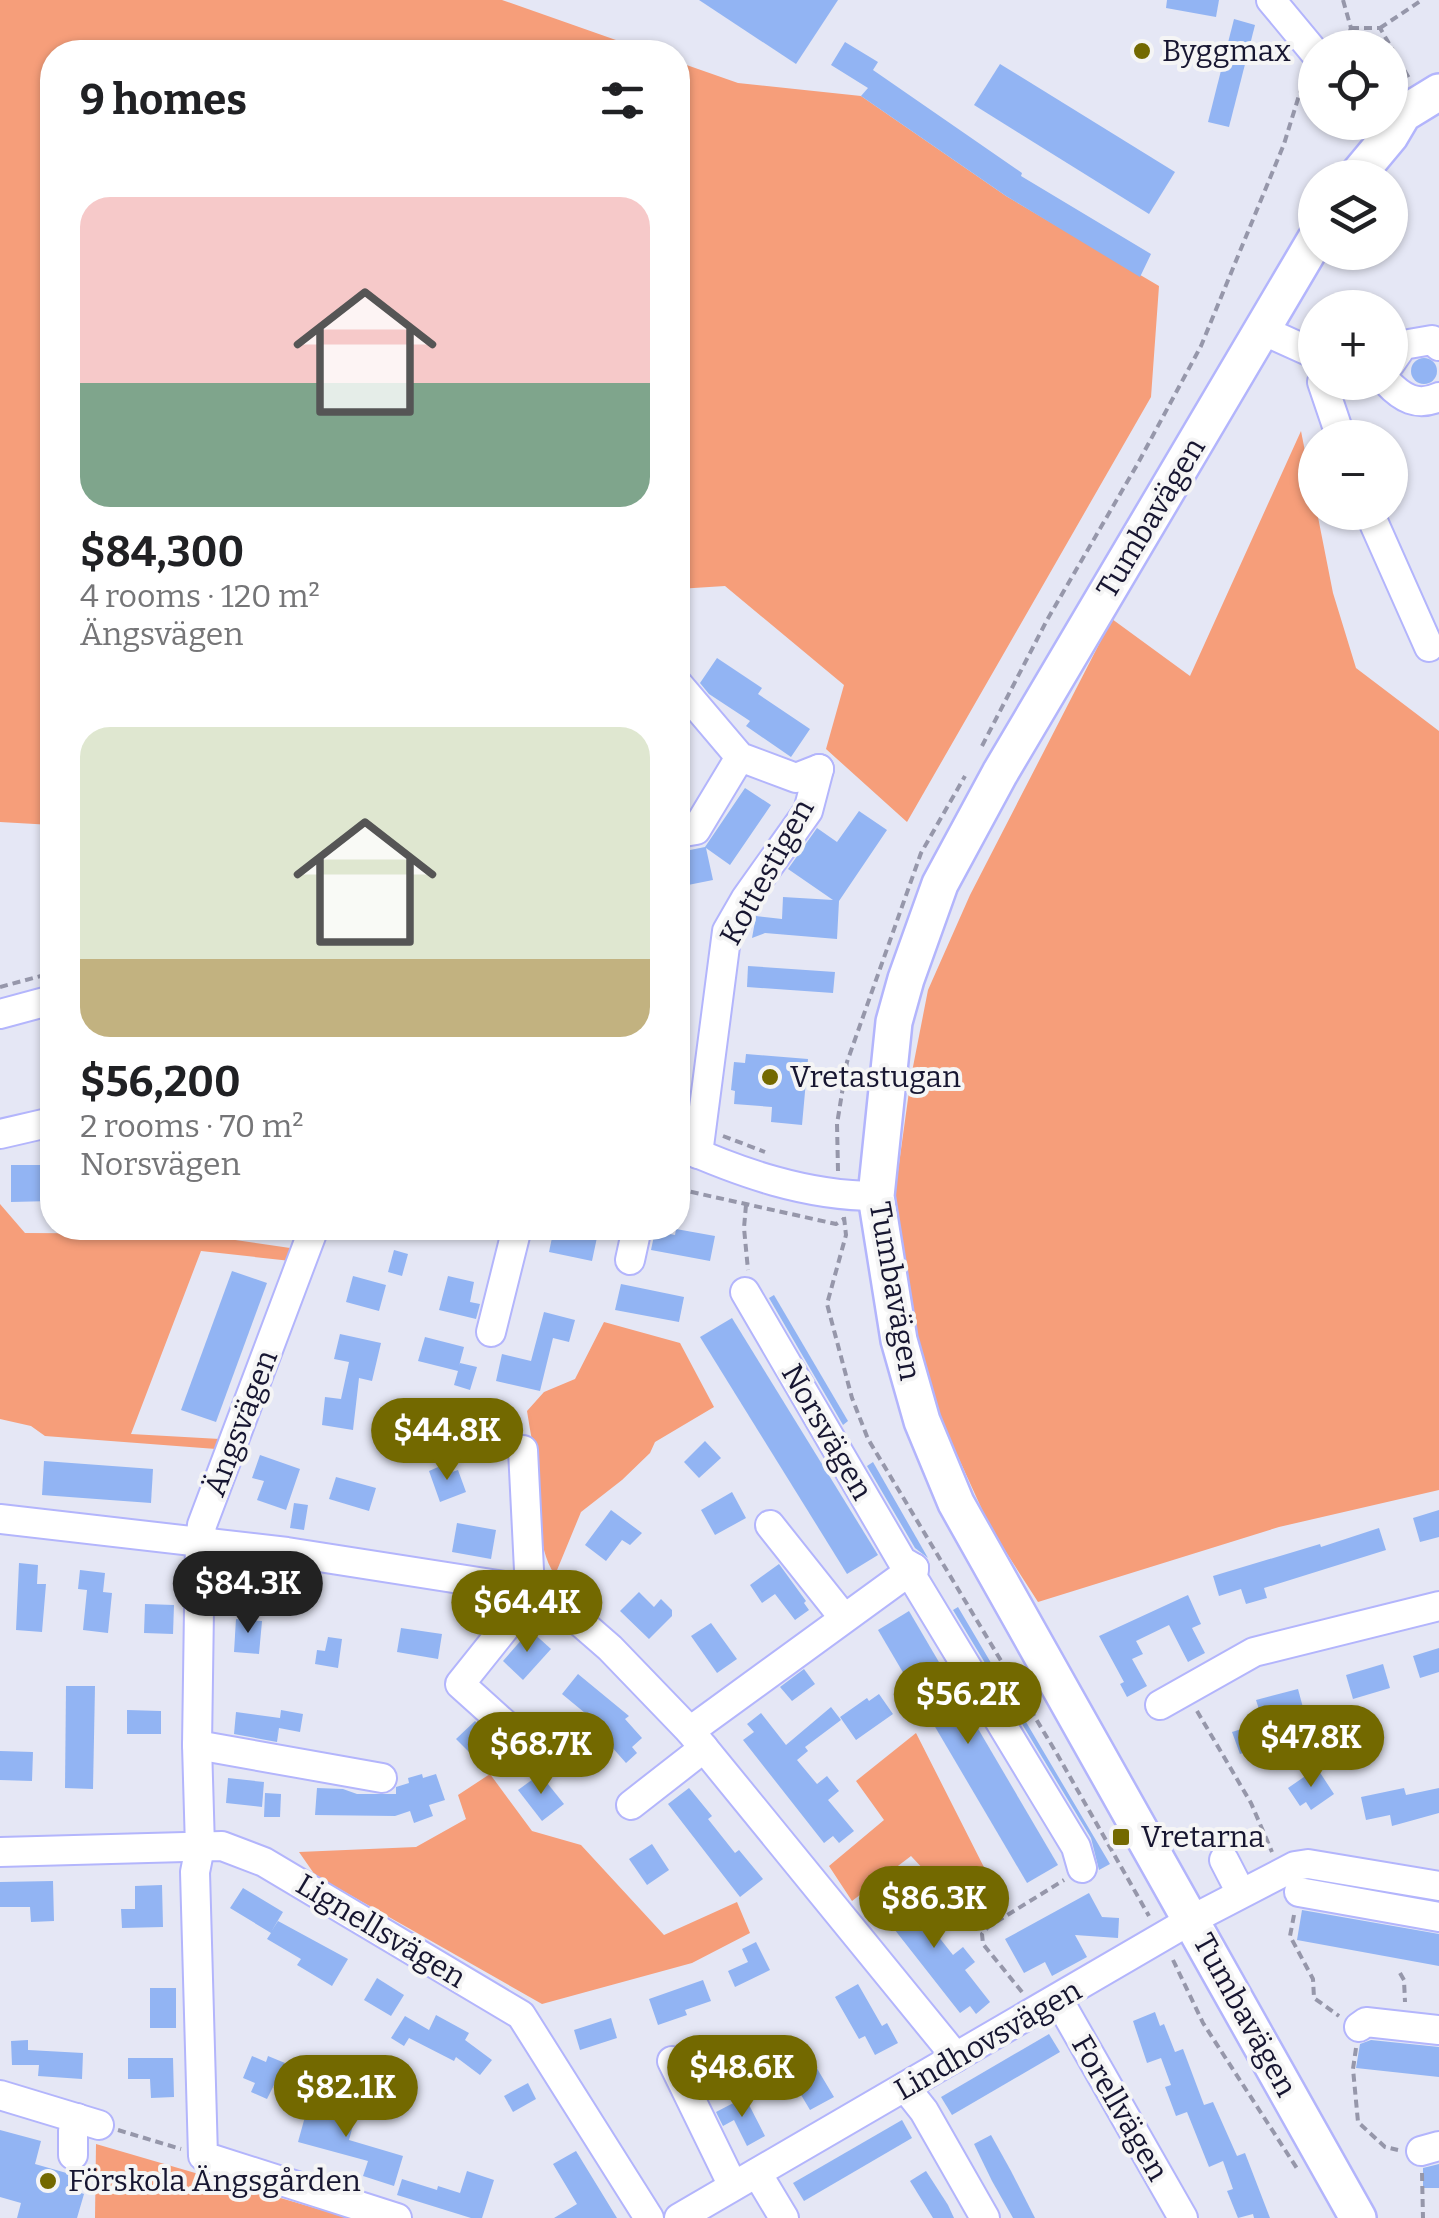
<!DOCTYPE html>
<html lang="en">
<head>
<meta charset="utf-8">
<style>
  :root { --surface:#fff; --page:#f2f2f2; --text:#202124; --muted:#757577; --accent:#736900 }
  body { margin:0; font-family:Bitter,serif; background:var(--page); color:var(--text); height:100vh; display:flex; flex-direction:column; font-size:38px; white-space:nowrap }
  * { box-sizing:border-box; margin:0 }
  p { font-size:32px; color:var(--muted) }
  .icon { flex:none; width:55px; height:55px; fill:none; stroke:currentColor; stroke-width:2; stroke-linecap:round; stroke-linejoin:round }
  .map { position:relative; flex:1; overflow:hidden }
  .details { position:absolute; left:40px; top:40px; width:650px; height:1200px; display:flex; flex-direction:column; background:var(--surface); border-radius:40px; box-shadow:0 2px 8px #0004 }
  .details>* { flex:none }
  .fabs { position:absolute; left:1298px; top:30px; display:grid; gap:20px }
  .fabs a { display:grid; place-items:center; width:110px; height:110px; border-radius:50%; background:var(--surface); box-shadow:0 2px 8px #0004; font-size:50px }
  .price { position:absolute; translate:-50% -85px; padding:0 22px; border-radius:35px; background:var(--accent); color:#fff; font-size:32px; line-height:65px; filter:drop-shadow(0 2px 5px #0008) }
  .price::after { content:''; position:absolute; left:50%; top:60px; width:30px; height:22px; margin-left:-15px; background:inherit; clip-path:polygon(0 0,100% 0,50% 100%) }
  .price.current { background:#222; color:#fff }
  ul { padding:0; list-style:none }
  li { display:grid; align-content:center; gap:20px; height:530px; padding:0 40px }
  li span { display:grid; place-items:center; height:310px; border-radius:30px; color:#555 }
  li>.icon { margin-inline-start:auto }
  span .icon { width:180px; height:180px; fill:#fffc; stroke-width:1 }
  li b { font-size:42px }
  h2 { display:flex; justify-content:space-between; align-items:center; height:120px; padding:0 40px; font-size:42px }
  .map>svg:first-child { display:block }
  .green { fill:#f69e7a }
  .building { fill:#92b4f3 }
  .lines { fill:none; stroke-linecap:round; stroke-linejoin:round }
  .minor-casing { stroke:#b3b5fc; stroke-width:32 }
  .major-casing { stroke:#b3b5fc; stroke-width:40 }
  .path { stroke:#9697aa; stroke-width:4; stroke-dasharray:8 5; stroke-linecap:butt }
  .minor { stroke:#fff; stroke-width:28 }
  .major { stroke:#fff; stroke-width:35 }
  .poi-dot { fill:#736900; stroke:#f5f5f5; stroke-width:4 }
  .labels { text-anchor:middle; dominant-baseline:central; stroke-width:8; stroke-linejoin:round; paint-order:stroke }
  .poi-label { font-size:30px; fill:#171631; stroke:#f5f5f5; text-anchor:start }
  .street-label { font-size:30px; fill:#171631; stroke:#f5f5f5 }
</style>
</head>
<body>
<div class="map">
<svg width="1439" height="2218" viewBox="0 0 1439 2218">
  <rect width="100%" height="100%" fill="#e5e7f5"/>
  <g class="green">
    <path d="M0,0H502L650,52H52V825L0,822Z"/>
    <path d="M678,62L738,83L861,96L1006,196L1159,286L1151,397L907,822L826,749L844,685L725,586L678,589Z"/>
    <path d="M1301,431L1333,593L1356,668L1439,731V1490L1279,1527L1038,1602L990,1527L944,1426L915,1334L895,1193L911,1077L928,990L970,895L1112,619L1190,676Z"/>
    <path d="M0,1204L25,1233L194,1234L297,1249L291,1261L201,1251L131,1434L220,1439L216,1449L45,1436L31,1426L0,1419Z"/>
    <path d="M604,1322L680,1343L714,1407L655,1442L650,1453L622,1480L581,1512L555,1575C535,1546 542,1507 537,1474C535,1453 530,1432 527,1411L544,1392L575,1379Z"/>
    <path d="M916,1733L995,1889L971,1920L911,1856L852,1901L829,1866L884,1820L856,1781Z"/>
    <path d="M490,1774L532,1831L581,1845L664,1935L737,1902L750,1933L692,1963L542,2004L315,1875L299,1852L416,1847L466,1819L458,1795Z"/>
    <path d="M96,2144L349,2218H95Z"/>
  </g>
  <g class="building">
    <path d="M699,0H838L796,64Z"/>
    <path d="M1167,0H1219L1216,17L1166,8Z"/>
    <path d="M1234,19L1255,25L1229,127L1208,122Z"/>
    <path d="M845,42L878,62L873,70L1022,173L1021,176L1151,254L1140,277L1006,196L861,96L868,88L831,65Z"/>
    <path d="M1000,64L1175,172L1149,214L974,105Z"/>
    <circle cx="1424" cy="371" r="13"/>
    <path d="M717,658L762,688L758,694L810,729L791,757L746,726L750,721L709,694L700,683Z"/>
    <path d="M745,788L771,805L730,865L706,848L713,880L678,887V856L680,852L705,847Z"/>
    <path d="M859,811L887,830L839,901L837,939L765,933L752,938L756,916L782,919L783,897L833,900L788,869L817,828L837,842Z"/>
    <path d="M748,966L835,972L833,993L747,987Z"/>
    <path d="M746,1054L808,1059L802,1125L771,1122L772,1107L734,1104L735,1091L731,1090L734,1062L745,1063Z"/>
    <path d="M11,1165H52V1201L11,1202Z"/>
    <path d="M554,1228H599L592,1261L549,1252Z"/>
    <path d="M676,1229L715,1236L710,1261L651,1250L655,1231L675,1235Z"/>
    <path d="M394,1250L408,1254L402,1276L388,1272Z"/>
    <path d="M232,1271L267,1283L216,1422L181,1410Z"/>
    <path d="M353,1276L386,1285L379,1311L346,1302Z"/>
    <path d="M448,1276L474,1282L470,1302L480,1304L476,1319L439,1310Z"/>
    <path d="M621,1284L684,1297L679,1322L615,1310Z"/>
    <path d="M774,1295L848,1421L843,1425L769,1298Z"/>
    <path d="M544,1312L575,1320L569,1342L553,1338L540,1391L496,1381L502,1354L531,1361Z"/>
    <path d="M732,1318L878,1555L847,1574L700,1337Z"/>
    <path d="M340,1334L381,1343L372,1381L359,1378L353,1430L322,1425L325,1397L341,1399L349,1362L334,1359Z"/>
    <path d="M425,1337L464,1347L459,1366L460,1363L477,1367L470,1390L454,1385L458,1371L418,1361Z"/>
    <path d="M476,1413L509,1414L506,1448L475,1447Z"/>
    <path d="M705,1441L721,1458L699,1478L684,1462Z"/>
    <path d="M260,1455L300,1469L286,1510L257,1500L264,1481L252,1478Z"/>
    <path d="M44,1461L153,1469L151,1503L42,1495Z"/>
    <path d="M873,1462L928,1558L915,1548L867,1466Z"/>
    <path d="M445,1464L449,1473L458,1470L466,1492L440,1502L429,1471Z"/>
    <path d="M336,1477L376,1488L369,1511L329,1499Z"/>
    <path d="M732,1492L746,1518L715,1535L701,1510Z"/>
    <path d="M294,1503L308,1505L304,1530L290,1528Z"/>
    <path d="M611,1510L642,1533L630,1545L622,1540L606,1561L585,1545Z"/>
    <path d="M1439,1510V1537L1420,1542L1413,1518Z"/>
    <path d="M457,1523L496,1530L491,1559L452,1552Z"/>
    <path d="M1379,1528L1386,1550L1264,1588L1267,1598L1246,1604L1241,1589L1219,1596L1213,1576L1320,1544L1321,1547Z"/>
    <path d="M19,1563L38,1565L37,1584H46L42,1632L16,1630Z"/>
    <path d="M779,1564L806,1601L804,1603L809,1610L795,1620L775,1594L762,1603L750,1585Z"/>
    <path d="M80,1570L105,1573L103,1592L112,1593L108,1633L83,1630L87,1590L78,1589Z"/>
    <path d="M639,1592L654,1607L661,1599L672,1610V1616L649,1639L620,1611Z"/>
    <path d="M1188,1595L1201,1624L1192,1628L1205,1653L1188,1662L1169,1625L1136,1641L1143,1654L1132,1659L1147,1686L1127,1697L1120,1684L1124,1682L1099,1636Z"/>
    <path d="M145,1604L174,1605L173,1634L144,1633Z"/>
    <path d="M958,1607L1110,1864L1099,1870L1091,1838L953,1610Z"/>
    <path d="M909,1611L1058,1865L1027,1883L878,1630Z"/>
    <path d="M236,1619L262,1621L259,1654L234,1652Z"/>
    <path d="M711,1623L737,1659L717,1673L691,1636Z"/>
    <path d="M401,1628L442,1634L438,1659L397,1652Z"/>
    <path d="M530,1630L551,1649L523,1680L503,1661Z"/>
    <path d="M328,1637L342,1639L338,1668L315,1664L317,1650L325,1651Z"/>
    <path d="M1439,1648V1672L1420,1678L1413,1656Z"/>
    <path d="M1383,1664L1390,1688L1353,1699L1346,1675Z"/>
    <path d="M804,1669L815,1684L792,1701L780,1687Z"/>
    <path d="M578,1674L629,1716L625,1719L642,1738L632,1747L637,1753L626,1763L603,1737L608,1732L562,1694Z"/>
    <path d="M66,1686H95L93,1789L65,1788Z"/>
    <path d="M1298,1689L1305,1715L1263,1722L1256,1700Z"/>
    <path d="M879,1694L893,1714L856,1740L840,1717L867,1698L869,1701Z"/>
    <path d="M831,1707L841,1720L805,1747L808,1751L797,1760L817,1784L827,1776L839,1791L828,1800L854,1831L839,1843L833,1836L824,1843L743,1740L754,1732L747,1724L761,1713L786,1745Z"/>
    <path d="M127,1710L161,1711V1734H127Z"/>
    <path d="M281,1710L303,1714L300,1732L279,1728L277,1742L234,1734L236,1712L280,1718Z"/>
    <path d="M475,1721L500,1745L481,1764L456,1739Z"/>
    <path d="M1251,1726L1258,1748L1240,1754L1232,1732Z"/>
    <path d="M0,1751L33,1752L32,1781L0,1780Z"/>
    <path d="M1317,1768L1334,1794L1311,1810L1306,1802L1300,1806L1288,1788Z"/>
    <path d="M422,1774L423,1778L436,1774L445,1800L429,1805L433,1816L414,1823L410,1811L395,1816L315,1815L317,1788L343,1789L357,1794H396V1787L409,1783L408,1778Z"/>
    <path d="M540,1774L564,1804L542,1821L518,1790Z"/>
    <path d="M228,1778L264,1782L262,1807L226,1803Z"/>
    <path d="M689,1788L712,1816L708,1819L735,1853L739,1850L763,1879L740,1897L668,1804Z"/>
    <path d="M1404,1788L1406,1795L1439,1788V1813L1392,1826L1390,1815L1366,1820L1361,1797Z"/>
    <path d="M265,1793L281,1794L280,1817H264Z"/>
    <path d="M652,1844L669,1870L647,1885L629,1859Z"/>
    <path d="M53,1881L54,1921L31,1922L30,1907H0V1882Z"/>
    <path d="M897,1884L922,1916L933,1907L945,1922L934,1931L953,1955L963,1947L975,1962L965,1970L990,2002L976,2014L970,2006L960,2013L880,1911L890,1902L884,1895Z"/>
    <path d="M162,1885L163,1927L122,1928L121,1909H135V1886Z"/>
    <path d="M243,1888L283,1912L271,1932L278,1921L348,1959L332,1986L297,1965L301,1959L267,1939L271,1933L230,1908Z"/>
    <path d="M1089,1893L1102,1917L1119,1918L1118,1938L1075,1935L1087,1957L1052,1976L1045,1962L1024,1973L1005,1939Z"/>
    <path d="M1302,1910L1439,1934V1966L1297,1940Z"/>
    <path d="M756,1942L770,1970L735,1987L728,1971L748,1962L742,1949Z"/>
    <path d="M377,1978L404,1995L391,2016L364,2000Z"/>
    <path d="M703,1980L711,2001L685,2010L687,2015L658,2025L649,1999Z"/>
    <path d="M858,1984L882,2026L887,2023L898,2043L875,2055L865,2036L859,2039L835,1997Z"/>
    <rect x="150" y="1988" width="26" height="40"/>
    <path d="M1155,2012L1160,2026L1164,2024L1175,2052L1183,2049L1204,2105L1213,2102L1237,2156L1245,2153L1270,2218H1254L1253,2214L1238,2218L1227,2191L1233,2189L1223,2161L1209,2167L1187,2112L1176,2116L1165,2087L1171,2085L1161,2058L1147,2063L1133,2021Z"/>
    <path d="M436,2015L469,2033L465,2040L492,2060L480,2075L456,2057L454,2061L409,2038L404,2046L391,2038L405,2016L429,2030Z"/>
    <path d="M611,2018L617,2038L580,2050L574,2030Z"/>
    <path d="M1049,2034L1060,2052L952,2115L941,2097Z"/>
    <path d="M28,2040V2050L83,2053L82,2079L38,2076L39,2065H12L11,2041Z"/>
    <path d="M1371,2040L1439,2047V2077L1356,2068L1360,2044Z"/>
    <path d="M809,2055L834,2097L810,2110L794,2083L785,2088L777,2074Z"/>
    <path d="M252,2056L266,2062L268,2056L285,2063L267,2099L251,2092L255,2083L243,2078Z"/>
    <path d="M128,2058H173L174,2097L151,2098L150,2079H128Z"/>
    <path d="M528,2083L536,2099L513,2112L504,2096Z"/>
    <path d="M311,2095L338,2102L335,2113L355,2118L349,2140L403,2156L394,2186L363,2176L368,2161L298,2142Z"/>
    <path d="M745,2097L765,2136L747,2146L734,2120L723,2126L716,2112Z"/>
    <path d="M902,2120L912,2138L804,2201L793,2183Z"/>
    <path d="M0,2130L41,2141L35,2164L77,2176L73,2190L84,2194L77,2218H17L21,2203L0,2197Z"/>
    <path d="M991,2135L1011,2171L1035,2218H1013L992,2181L974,2144Z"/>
    <path d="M576,2151L617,2218H554L577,2204L553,2164Z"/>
    <path d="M1439,2164V2188H1423V2168Z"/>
    <path d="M467,2171L494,2180L482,2218H471L397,2195L402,2179L437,2190L438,2186L460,2193Z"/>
    <path d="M926,2171L948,2205L954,2218H933L910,2181Z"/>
  </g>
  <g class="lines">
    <g class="minor-casing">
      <g id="minor">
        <path d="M1271,0L1315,53"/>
        <path d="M1262,330L1315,354"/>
        <path d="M1390,364L1403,345L1432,340L1439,346"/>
        <path d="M1322,382L1341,438"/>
        <path d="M1387,382C1402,398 1417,407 1439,397"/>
        <path d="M1369,512L1429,647"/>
        <path d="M678,684L740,757L796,778L819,769"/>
        <path d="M678,833L696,830L740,757"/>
        <path d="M0,1014L52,1000"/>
        <path d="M0,1134L52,1122"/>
        <path d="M678,1145C741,1173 806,1196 876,1196"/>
        <path d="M698,1154L727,931L746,898L808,811L819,769"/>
        <path d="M314,1228L202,1525L200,1541L197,1745L200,1847L195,1872L203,2156L397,2218"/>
        <path d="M630,1260L637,1228"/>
        <path d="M745,1292L902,1561L914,1568L913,1578L1076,1847L1082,1868"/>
        <path d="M491,1332L517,1228"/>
        <path d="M0,1519L287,1552L530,1590L556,1601L610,1648L690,1731L956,2057"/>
        <path d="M770,1525L844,1618"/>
        <path d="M1160,1705L1254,1652L1439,1606"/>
        <path d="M690,1731L914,1568"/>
        <path d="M520,1738L460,1684L520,1609L530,1590L523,1450"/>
        <path d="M197,1745L382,1778"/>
        <path d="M631,1805L704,1748"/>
        <path d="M0,1852L222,1846L264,1862L521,2015L649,2218"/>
        <path d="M1224,1860L1241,1893"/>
        <path d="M1299,1892L1439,1917"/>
        <path d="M1058,1999L1183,2218"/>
        <path d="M1359,2027L1366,2022L1439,2030"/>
        <path d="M672,2061L733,2186"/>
        <path d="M905,2087L924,2111L985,2218"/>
        <path d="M0,2095L99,2125"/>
        <path d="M1421,2151L1439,2146"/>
        <path d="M73,2155V2131L77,2118"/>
        <path d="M757,2173L784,2218"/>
        <path d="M679,2218L1191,1920L1295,1866L1308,1864L1439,1886"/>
      </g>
    </g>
    <g class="major-casing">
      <g id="major">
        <path d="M1355,178L1390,136L1403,114L1439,92"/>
        <path d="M1315,240L1000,773L940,884L906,979L894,1022L876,1196L899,1340L922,1421L956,1503L1358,2218"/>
      </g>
    </g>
    <g class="path">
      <path d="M1343,0L1351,28L1344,48"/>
      <path d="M1351,28H1380L1410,80"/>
      <path d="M1380,28L1422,0"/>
      <path d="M982,746L1047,620L1137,465L1201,346L1284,144L1301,89L1315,77"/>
      <path d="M0,987L52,973"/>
      <path d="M723,1136L765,1152"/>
      <path d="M838,1171L837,1124L847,1062L921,853L965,776"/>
      <path d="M678,1189L836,1224L844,1219"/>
      <path d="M746,1205L744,1228L748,1270"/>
      <path d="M844,1217L846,1235L827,1304L852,1398L868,1439L1057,1754L1149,1916"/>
      <path d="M1197,1711L1251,1803L1272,1852"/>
      <path d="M1294,1915L1290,1936L1313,1979L1314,1998L1339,2016"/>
      <path d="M1173,1960L1203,2023L1298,2170"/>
      <path d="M1400,1973L1404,1980L1405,2002"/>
      <path d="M1022,1992L983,1944L982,1934L988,1927L1064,1880"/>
      <path d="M1356,2048L1353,2069L1358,2122L1385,2147L1398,2150"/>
      <path d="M118,2130L181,2149"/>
      <path d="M1422,2173L1423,2218"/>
    </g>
    <use href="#minor" class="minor"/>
    <use href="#major" class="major"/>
  </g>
  <g class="poi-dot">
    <circle cx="1142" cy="51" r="10"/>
    <circle cx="770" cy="1077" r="10"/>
    <rect x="1111" y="1827" width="20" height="20" rx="5"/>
    <circle cx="48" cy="2181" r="10"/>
  </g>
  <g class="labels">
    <g class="poi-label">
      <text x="1162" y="51">Byggmax</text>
      <text x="790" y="1077">Vretastugan</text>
      <text x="1141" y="1837">Vretarna</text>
      <text x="68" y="2181">Förskola Ängsgården</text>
    </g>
    <g class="street-label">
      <text transform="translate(1151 518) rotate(-59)">Tumbavägen</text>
      <text transform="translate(767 872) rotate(-61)">Kottestigen</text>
      <text transform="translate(895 1291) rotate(80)">Tumbavägen</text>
      <text transform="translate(241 1423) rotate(-69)">Ängsvägen</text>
      <text transform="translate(827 1432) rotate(60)">Norsvägen</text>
      <text transform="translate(381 1931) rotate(31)">Lignellsvägen</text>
      <text transform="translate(1245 2015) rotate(61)">Tumbavägen</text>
      <text transform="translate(988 2040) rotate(-30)">Lindhovsvägen</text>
      <text transform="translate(1120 2108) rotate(60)">Forellvägen</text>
    </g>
  </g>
</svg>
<div class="fabs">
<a><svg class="icon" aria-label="locate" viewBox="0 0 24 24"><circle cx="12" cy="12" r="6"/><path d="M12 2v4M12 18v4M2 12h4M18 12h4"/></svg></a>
<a><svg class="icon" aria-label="layers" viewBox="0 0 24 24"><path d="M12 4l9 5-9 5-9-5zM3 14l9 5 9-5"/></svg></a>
<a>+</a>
<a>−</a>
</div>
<b class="price" style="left:447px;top:1483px">$44.8K</b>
<b class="price current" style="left:248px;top:1636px">$84.3K</b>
<b class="price" style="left:527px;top:1655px">$64.4K</b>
<b class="price" style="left:968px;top:1747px">$56.2K</b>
<b class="price" style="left:1311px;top:1790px">$47.8K</b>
<b class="price" style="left:541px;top:1797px">$68.7K</b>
<b class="price" style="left:934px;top:1951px">$86.3K</b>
<b class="price" style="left:742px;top:2120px">$48.6K</b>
<b class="price" style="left:346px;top:2140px">$82.1K</b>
<section class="details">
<h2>9 homes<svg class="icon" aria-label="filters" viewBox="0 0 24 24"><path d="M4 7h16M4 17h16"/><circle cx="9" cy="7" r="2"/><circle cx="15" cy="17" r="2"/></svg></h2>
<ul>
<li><span style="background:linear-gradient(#f6c9c9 60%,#7fa58c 0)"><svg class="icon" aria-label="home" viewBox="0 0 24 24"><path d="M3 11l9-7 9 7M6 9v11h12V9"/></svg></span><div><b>$84,300</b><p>4 rooms · 120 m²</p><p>Ängsvägen</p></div></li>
<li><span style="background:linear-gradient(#dfe7d0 75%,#c2b280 0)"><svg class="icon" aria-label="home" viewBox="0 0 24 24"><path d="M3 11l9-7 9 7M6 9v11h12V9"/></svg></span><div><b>$56,200</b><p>2 rooms · 70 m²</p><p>Norsvägen</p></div></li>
</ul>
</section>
</div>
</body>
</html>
